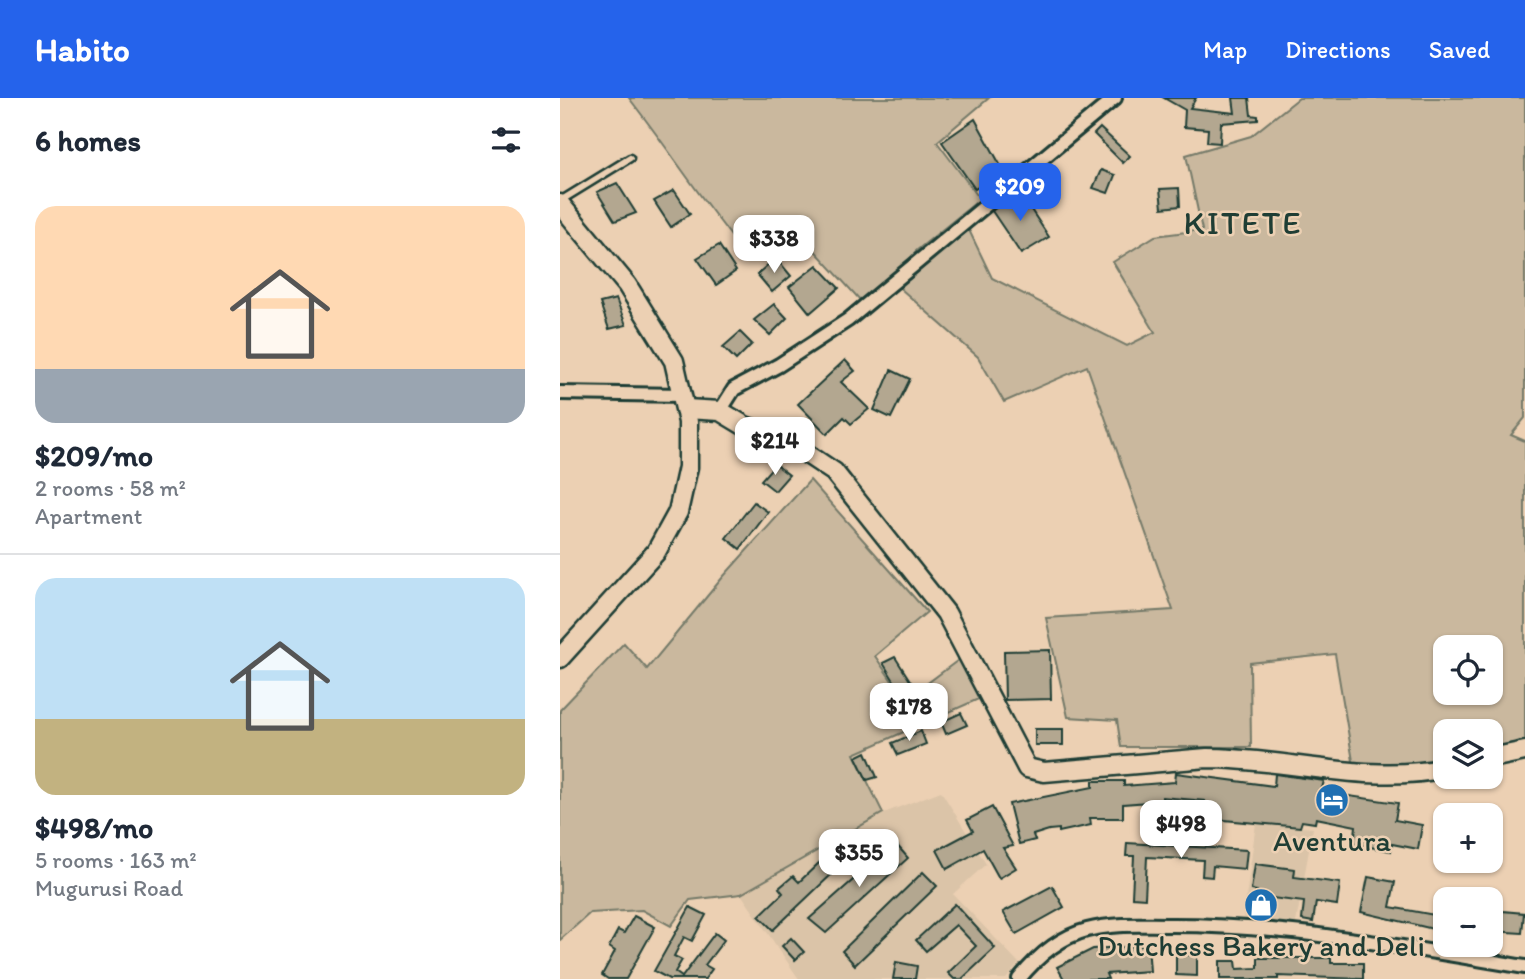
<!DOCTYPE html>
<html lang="en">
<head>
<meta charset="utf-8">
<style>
  :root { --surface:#fff; --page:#f2f2f3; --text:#1f2937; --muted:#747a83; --line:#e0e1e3; --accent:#2563eb }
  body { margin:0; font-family:Itim,sans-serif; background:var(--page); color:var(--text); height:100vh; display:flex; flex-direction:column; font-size:26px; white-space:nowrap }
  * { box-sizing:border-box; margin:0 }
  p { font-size:23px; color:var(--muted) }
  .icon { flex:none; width:38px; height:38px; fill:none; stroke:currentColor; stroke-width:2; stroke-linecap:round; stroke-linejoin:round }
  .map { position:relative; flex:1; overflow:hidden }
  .details { display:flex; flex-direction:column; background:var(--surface); width:560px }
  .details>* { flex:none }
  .controls { position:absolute; left:873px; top:537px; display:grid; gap:14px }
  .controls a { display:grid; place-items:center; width:70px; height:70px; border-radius:14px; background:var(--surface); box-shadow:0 2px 5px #0004; font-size:35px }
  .price { position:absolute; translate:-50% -60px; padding:0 16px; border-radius:14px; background:#fff; color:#222; font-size:23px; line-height:46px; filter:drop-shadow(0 2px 4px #0008) }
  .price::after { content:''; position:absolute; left:50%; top:42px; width:21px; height:16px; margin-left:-10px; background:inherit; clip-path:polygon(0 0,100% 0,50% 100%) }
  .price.active { background:var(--accent); color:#fff }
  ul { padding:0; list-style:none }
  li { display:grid; align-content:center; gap:14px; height:371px; padding:0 35px }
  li+li { border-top:2px solid var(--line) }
  li span { display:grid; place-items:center; height:217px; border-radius:21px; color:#555 }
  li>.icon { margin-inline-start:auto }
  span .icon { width:126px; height:126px; fill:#fffc; stroke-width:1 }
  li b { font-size:30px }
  h2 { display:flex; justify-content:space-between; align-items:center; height:84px; padding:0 35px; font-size:30px }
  header { display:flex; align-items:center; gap:42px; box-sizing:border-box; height:98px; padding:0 35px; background:var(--accent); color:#fff }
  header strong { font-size:33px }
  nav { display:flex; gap:38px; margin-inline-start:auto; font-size:24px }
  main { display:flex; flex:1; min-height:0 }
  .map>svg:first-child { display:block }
  .built { fill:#dbc4a8 }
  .green { fill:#cab89e; stroke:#747a69; stroke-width:2; fill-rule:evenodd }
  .building { fill:#b3a790; stroke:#1f3d34; stroke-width:2 }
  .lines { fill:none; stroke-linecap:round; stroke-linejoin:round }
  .lane-casing { stroke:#1f3d34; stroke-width:11 }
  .street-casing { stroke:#1f3d34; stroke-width:18 }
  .secondary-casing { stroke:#1f3d34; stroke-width:23 }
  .lane { stroke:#ecd0b3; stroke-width:6 }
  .street { stroke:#ecd0b3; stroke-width:12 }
  .secondary { stroke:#ecd0b3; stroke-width:18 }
  .labels { text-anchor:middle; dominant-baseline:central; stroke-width:5; stroke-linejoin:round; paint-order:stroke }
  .poi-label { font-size:30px; fill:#1f3d34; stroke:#ecd0b3 }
  .quarter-label { font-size:33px; letter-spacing:2px; fill:#1f3d34; stroke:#ecd0b3 }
</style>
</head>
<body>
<header>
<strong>Habito</strong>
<nav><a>Map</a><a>Directions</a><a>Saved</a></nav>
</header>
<main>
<section class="details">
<h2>6 homes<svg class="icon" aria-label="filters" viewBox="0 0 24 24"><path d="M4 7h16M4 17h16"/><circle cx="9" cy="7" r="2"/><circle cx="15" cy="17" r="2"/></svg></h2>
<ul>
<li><span style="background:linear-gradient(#ffd9b3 75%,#9aa5b1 0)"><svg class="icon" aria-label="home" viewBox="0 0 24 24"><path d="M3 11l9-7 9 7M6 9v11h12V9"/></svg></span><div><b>$209/mo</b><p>2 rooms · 58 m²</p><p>Apartment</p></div></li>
<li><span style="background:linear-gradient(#bfe0f5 65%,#c2b280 0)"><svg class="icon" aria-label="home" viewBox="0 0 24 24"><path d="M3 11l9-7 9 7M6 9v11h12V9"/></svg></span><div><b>$498/mo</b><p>5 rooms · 163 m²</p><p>Mugurusi Road</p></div></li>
</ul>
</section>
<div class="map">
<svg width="965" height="881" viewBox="0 0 965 881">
  <rect width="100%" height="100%" fill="#ecd0b3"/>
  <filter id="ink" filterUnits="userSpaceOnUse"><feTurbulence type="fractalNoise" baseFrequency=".0143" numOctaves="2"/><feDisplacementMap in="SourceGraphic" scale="14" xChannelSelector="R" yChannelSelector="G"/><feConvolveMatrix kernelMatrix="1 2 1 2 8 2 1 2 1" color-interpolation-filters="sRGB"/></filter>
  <g filter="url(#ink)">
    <g class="built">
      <path d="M381,693L426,766L393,796L459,865L446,881H239L181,796L311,720Z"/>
      <path d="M696,725L753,730L735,830L683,823Z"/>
    </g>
    <g class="green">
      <path d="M69,0H429L377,44L420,101L356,153L334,182L367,165L409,132L432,180L567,248L595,234L553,164L595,138L642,132L626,57L691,38L739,0H965V320L951,337L965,343V642L931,651V634H886L885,663L871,667L794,669L775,556L690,565L691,649H561L557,622L508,619L486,520L613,512L527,268L444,304L418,259L333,184L301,203L247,144L223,151L183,153C142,103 108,50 69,0ZM886,550H931V595H886Z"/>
      <path d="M250,382L367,514L315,558L345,602L401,560L423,599L294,656L323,715L181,796L130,802L111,828L82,812L30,815L0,842V612L64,545L87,571L163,479Z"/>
    </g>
    <g class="building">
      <path d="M604,0H636L630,10L675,15L673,0H689L691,17L698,18V22L661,25L660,45L647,44L648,31L624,29L625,12Z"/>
      <path d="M415,21L443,72L415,91L382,44Z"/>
      <path d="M540,30L570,58L563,65L534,36Z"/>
      <path d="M541,72L555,77L548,95L533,90Z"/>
      <path d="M57,85L76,115L55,123L37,94Z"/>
      <path d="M619,90L620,108L602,110L600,91Z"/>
      <path d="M114,92L130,116L111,129L94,103Z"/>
      <path d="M458,92L489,139L461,156L432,113Z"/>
      <path d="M159,147L176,173L156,187L137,160Z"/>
      <path d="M216,160L231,178L212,194L197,176Z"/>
      <path d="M257,167L279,190L250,215L229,189Z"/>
      <path d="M56,201L66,227L49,231L40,205Z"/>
      <path d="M214,206L227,220L210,237L194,222Z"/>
      <path d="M180,234L192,246L176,262L163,249Z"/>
      <path d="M285,262L295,273L281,284L309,311L291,326L284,319L267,336L238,306Z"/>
      <path d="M331,272L350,281L331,320L314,312Z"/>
      <path d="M215,366L229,377L215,393L201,382Z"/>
      <path d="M194,404L208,414L180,451L166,440Z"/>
      <path d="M490,552L491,601L445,602L444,553Z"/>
      <path d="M335,559L356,592L344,599L323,565Z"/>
      <path d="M401,615L407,627L386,636L381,624Z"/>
      <rect x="475" y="631" width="28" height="16"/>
      <path d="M361,633L366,646L338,657L332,645Z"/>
      <path d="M306,654L317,679L307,682L296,659Z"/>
      <path d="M616,675L714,688L715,676L751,681L764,683L761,694L838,705L835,722L862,727L858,751L832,746L831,753L794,746L796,728L756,720L755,725L742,723L740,729L643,720L645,703L602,699V703L563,706V720H530L531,727L499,734V731L489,732L473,737L475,742L459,746L449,706L533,689V683H564V688L615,684Z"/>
      <path d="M432,709L453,748L443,750L456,770L439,780L423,751L387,771L377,752L413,733L407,722Z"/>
      <path d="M335,745L348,760L266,835L249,821Z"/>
      <path d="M567,745L687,752L685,771L653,768L652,779L642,778L643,762L587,759L585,800L572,799L574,758H566Z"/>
      <path d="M261,763L273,775L213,832L199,818L223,795L219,790L233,778L239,784Z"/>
      <path d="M695,766L735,771L734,779L780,785L777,807L756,804L753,824L742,822L744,804L696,798L697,793L691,792Z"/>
      <path d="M363,774L377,788L295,867L282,853Z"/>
      <path d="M808,779L835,784L830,809L886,819V834L801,814Z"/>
      <path d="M492,788L504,809L456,836L443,814Z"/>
      <path d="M395,806L435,850L402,881H394L388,875L416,848L396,827L366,853L356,842Z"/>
      <path d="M130,809L146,817L132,843L124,839L114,858L122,862L115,874L122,879L155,835L164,842L145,867L152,871L145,881H109L94,873Z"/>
      <path d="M931,812L964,815L962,835L931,833Z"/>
      <path d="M74,818L95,829L66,881H48L42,877L55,853L49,849L58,832L64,835Z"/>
      <path d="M231,840L244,854L235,862L222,848Z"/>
      <path d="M588,847L590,873L546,876L548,881H504L497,869L533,851Z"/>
      <path d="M616,857H637V878L616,877Z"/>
      <path d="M698,860H771V865H803V881L718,878V881H660V863H676L677,871L698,870Z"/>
      <path d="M336,864L357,868L355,881H333Z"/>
    </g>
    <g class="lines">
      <g class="lane-casing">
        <path id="lane" d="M0,103L70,60"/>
      </g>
      <g class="street-casing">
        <g id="street">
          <path d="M0,295L123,297"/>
          <path d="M160,313L174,291L219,267L288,222L555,0"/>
          <path d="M459,881C476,860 500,839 527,832C553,825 580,827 606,827C722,826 850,850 965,869"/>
        </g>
      </g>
      <g class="secondary-casing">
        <g id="secondary">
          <path d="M0,106L67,187L114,263L128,324V369L118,414L96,454L0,560"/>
          <path d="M126,311L160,313L185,328L232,346L274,374L386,515L467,670L484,674L647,660C727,660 806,687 886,670"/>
          <path d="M931,660L965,653"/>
        </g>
      </g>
      <use href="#lane" class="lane"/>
      <use href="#street" class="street"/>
      <use href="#secondary" class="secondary"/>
    </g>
  </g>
  <defs>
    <g id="hotel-disc" transform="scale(1.75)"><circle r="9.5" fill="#1f6fb2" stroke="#ecd0b3"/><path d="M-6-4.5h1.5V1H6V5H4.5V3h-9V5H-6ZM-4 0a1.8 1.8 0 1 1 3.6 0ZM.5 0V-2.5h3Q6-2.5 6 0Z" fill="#fff"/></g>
    <g id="shop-disc" transform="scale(1.75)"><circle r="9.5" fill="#1f6fb2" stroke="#ecd0b3"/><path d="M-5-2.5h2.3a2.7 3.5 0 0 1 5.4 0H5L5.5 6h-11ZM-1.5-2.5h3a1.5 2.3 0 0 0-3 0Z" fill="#fff"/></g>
  </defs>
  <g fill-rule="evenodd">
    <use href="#hotel-disc" x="772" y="702"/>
    <use href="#shop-disc" x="701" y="807"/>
  </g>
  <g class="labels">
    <g class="poi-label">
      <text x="772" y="742">Aventura</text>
      <text x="701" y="847">Dutchess Bakery and Deli</text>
    </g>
    <g class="quarter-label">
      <text x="683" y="124">KITETE</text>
    </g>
  </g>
</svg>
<div class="controls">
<a><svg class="icon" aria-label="locate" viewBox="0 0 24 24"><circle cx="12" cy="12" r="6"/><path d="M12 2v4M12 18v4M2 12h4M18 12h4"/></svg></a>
<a><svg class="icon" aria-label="layers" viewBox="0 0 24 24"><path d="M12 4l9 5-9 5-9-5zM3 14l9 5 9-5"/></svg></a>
<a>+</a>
<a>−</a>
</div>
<b class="price active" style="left:460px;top:125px">$209</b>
<b class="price" style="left:214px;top:177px">$338</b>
<b class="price" style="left:215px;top:379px">$214</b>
<b class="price" style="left:349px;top:645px">$178</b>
<b class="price" style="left:621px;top:762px">$498</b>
<b class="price" style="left:299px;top:791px">$355</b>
</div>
</main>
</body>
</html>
